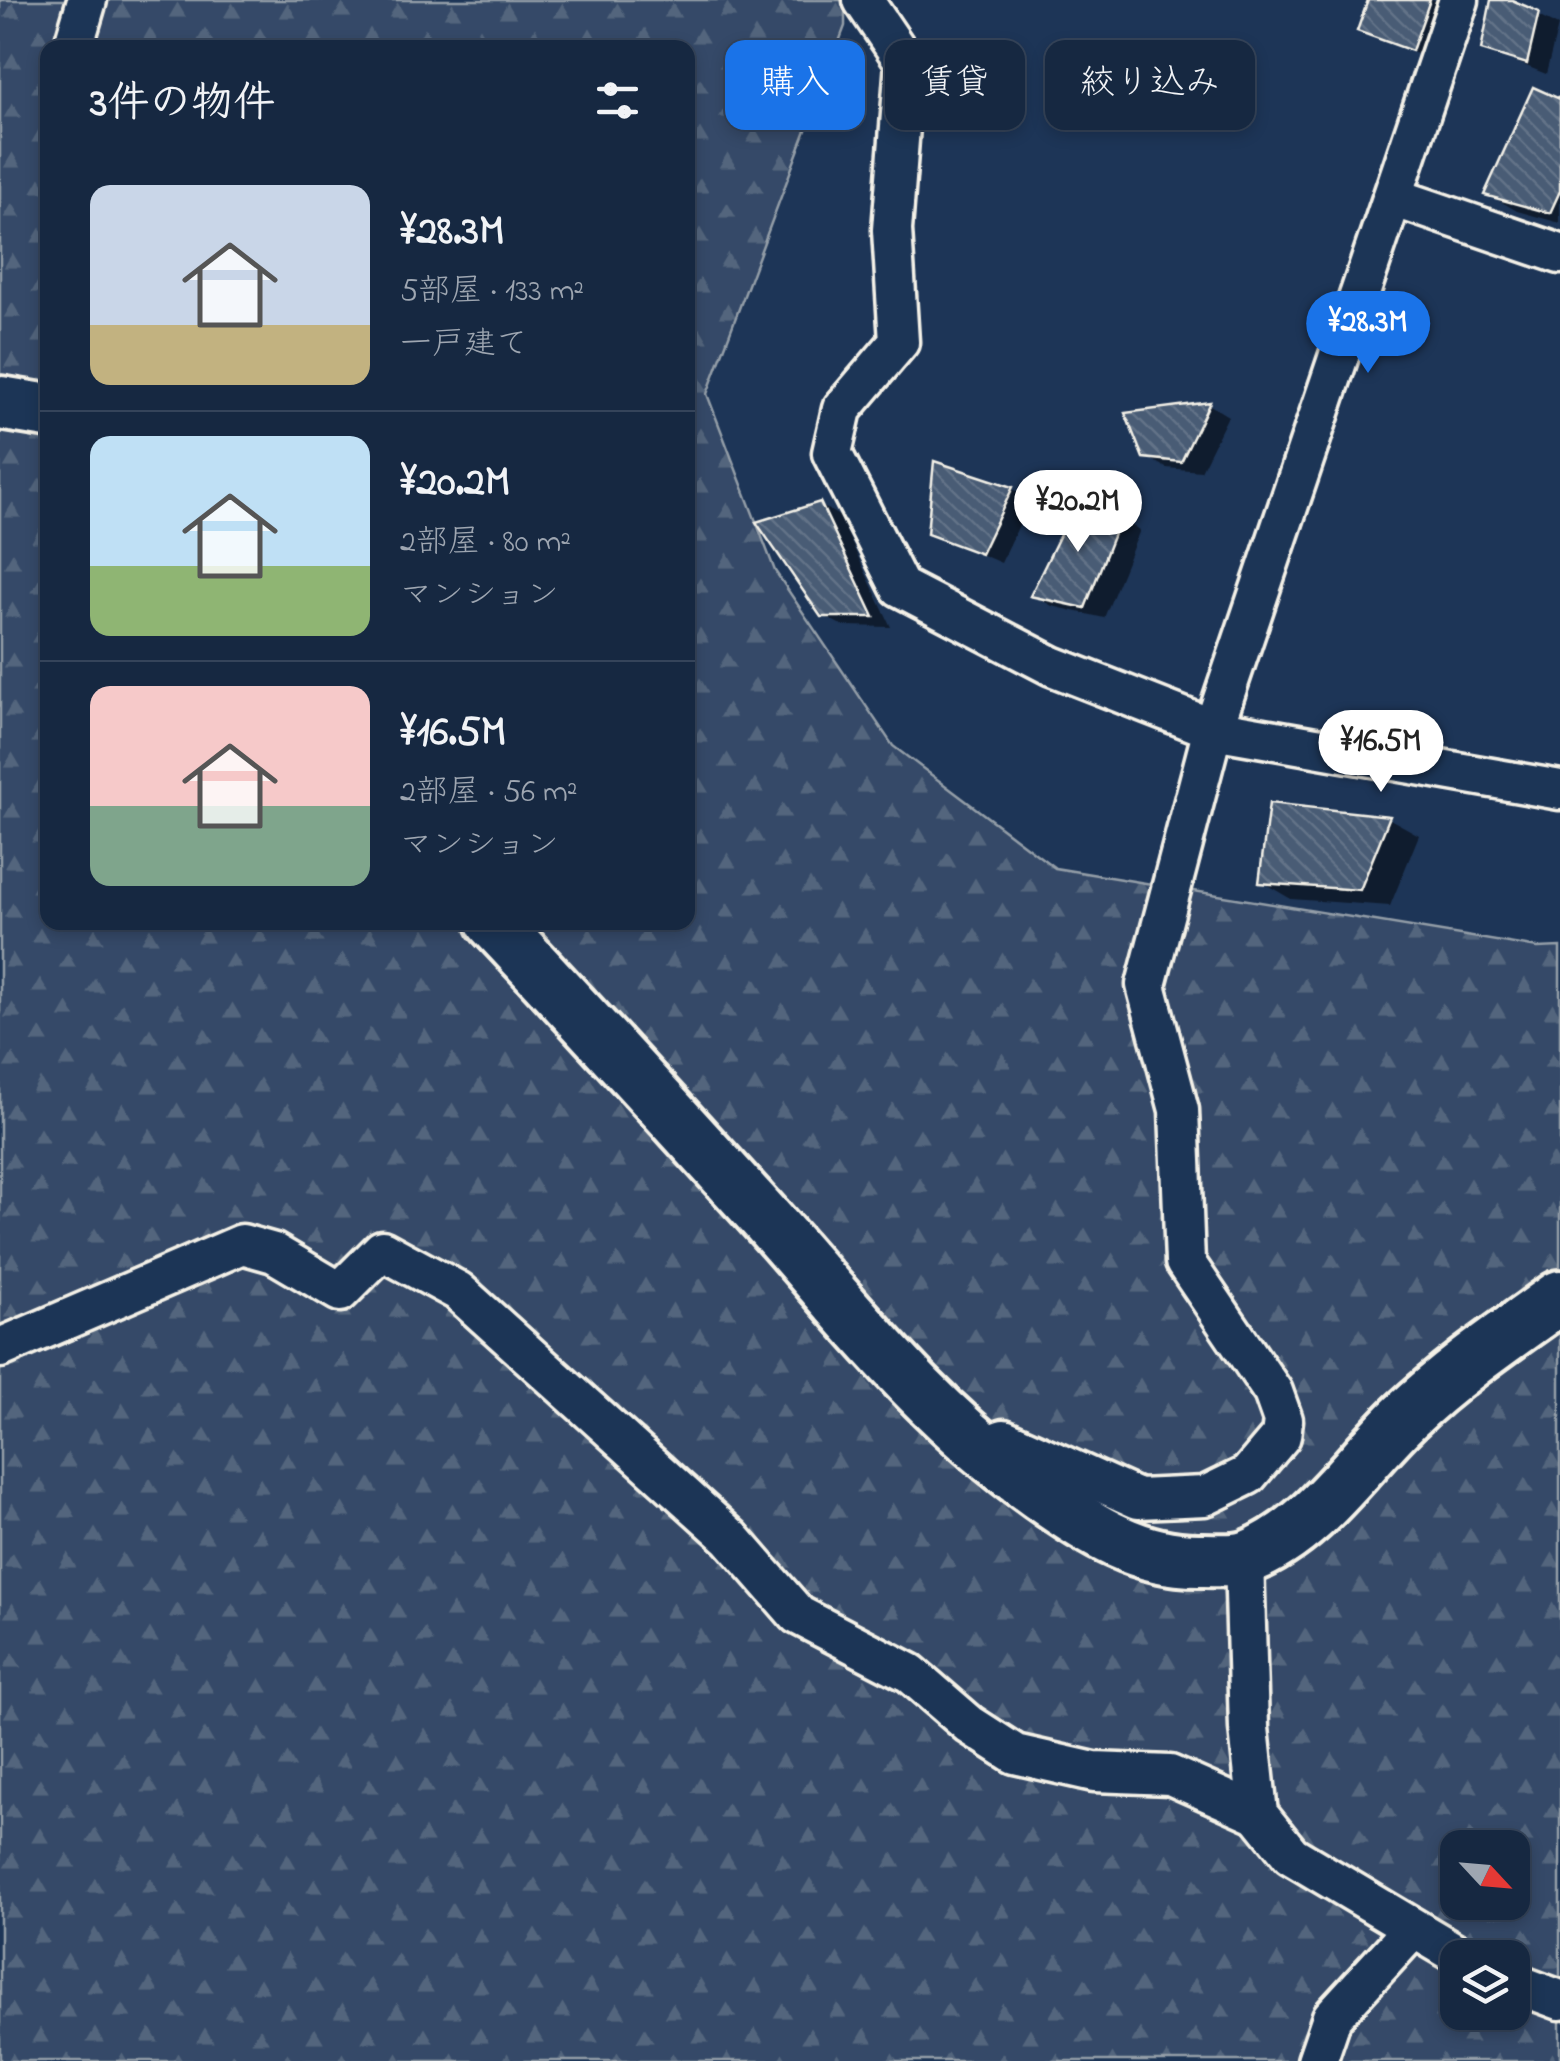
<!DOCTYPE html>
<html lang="ja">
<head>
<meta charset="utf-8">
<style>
  :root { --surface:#162841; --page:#23344c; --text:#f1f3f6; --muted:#9ea6b1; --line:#35445a; --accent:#1a73e8 }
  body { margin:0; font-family:"Indie Flower","Klee One",sans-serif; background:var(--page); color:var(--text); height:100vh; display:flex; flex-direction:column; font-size:38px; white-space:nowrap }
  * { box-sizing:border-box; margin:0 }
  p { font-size:32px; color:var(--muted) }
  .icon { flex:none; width:55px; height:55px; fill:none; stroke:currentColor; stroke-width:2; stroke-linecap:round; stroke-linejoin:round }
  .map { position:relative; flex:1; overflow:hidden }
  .drawer { position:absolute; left:40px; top:40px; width:655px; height:890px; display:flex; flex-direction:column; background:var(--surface); border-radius:20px; box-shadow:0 5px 15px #0003,0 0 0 2px var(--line) }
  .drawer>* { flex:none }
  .banner { position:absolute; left:725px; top:40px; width:685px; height:90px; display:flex; gap:20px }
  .needle { width:65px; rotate:116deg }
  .controls { position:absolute; left:1440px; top:1830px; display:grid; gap:20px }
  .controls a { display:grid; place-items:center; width:90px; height:90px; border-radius:20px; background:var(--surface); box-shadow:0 5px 15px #0003,0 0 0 2px var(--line); font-size:50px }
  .price { position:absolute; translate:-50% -85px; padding:0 22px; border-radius:35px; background:#fff; color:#222; font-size:32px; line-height:65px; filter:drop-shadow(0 2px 5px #0008) }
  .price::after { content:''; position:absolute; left:50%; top:60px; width:30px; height:22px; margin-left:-15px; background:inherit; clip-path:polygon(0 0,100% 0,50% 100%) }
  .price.current { background:var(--accent); color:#fff }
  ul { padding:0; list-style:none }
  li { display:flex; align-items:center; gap:30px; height:250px; padding:0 50px }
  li+li { border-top:2px solid var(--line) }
  li span { display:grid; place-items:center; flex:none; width:280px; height:200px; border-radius:20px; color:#555 }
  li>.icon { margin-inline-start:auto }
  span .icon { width:120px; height:120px; fill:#fffc; stroke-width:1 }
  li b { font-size:42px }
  h2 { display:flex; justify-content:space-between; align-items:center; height:120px; padding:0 50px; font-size:42px }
  .pill { padding:0 35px; border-radius:20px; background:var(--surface); box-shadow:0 5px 15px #0003,0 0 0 2px var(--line); font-size:35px; line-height:90px }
  .pill.current { background:var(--accent); color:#fff }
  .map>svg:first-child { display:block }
  .forest { fill:url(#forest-firs); stroke:#949ea8; stroke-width:2.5; fill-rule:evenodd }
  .shadow { fill:#0007 }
  .building { fill:url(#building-back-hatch); stroke:#f4f1e8; stroke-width:2.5 }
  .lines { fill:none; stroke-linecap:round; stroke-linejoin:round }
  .street-casing { stroke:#f4f1e8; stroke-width:45 }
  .secondary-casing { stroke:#f4f1e8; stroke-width:60 }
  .street { stroke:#1d3557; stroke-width:38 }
  .secondary { stroke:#1d3557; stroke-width:52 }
</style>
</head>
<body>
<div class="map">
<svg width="1560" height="2061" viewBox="0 0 1560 2061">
  <defs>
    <pattern id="forest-firs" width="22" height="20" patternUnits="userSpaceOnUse" patternTransform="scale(2.5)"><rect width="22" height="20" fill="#354a67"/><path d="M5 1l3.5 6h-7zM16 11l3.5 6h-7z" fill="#53657d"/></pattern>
    <pattern id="building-back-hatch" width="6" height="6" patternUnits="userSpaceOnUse" patternTransform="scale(2.5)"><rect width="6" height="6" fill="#485b74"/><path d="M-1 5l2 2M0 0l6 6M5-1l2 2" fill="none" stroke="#637388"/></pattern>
  </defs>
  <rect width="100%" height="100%" fill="#1d3557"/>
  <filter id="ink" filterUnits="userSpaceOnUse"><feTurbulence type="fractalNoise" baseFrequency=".01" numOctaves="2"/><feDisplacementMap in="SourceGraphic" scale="20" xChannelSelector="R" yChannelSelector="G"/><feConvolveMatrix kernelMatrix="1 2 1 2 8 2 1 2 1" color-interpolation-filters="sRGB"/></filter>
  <g filter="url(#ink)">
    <path class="forest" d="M0,0H845V26L707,394L775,571L893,746L1055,868L1538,948L1560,947V2061H0ZM48,48H688V922H48ZM1458,1848H1512V1902H1458ZM1458,1958H1512V2012H1458Z"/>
    <g class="shadow">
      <path d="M1371,0H1453L1431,60L1360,30Z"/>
      <path d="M1493,0H1506L1558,26L1546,74L1484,49Z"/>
      <path d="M1560,102V223L1517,211L1488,194Z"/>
      <path d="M1210,405L1228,416L1201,471L1166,468L1145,456L1129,415Z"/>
      <path d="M1012,489L1031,500L1001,563L929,532Z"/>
      <path d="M1080,499L1140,530L1104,618L1052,606L1033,595Z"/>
      <path d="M820,505L839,516L891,627L843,626L822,615Z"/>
      <path d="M1271,806L1390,819L1419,835L1390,906L1291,899L1262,882Z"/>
    </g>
    <g class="building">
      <path d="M1368,0H1430L1412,51L1357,31Z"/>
      <path d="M1491,0H1512L1539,12L1527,64L1481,50Z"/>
      <path d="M1533,87L1560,99V191L1550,213L1484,195Z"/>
      <path d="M1210,402L1181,462L1143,458L1125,413Z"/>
      <path d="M934,461L1013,487L981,554L927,534Z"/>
      <path d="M1079,496L1121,516L1085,608L1030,596Z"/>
      <path d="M820,502L874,617H821L756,522Z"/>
      <path d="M1269,803L1390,816L1360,890L1259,883Z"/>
    </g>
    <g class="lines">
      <g class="street-casing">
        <g id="street">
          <path d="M863,0L905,62L892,230L899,342L842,409L832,453L900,587L1052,666L1213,729L1560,790"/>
          <path d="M73,48L87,0"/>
          <path d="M1393,197L1560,254"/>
          <path d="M0,1348L242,1244L274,1253L340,1292L382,1250L458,1291L731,1538L798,1615L910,1673L970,1725L1015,1754L1094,1772L1170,1775L1258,1814"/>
          <path d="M976,1449L1004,1439L1138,1499L1205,1496L1248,1475L1281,1436L1283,1420L1273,1392L1185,1262L1179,1110L1146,985L1213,729L1459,0"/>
          <path d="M1244,1559L1249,1728L1258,1814L1291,1855L1464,1958"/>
          <path d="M1512,1982L1560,2000"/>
          <path d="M1317,2061L1332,2017L1412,1930"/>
        </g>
      </g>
      <g class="secondary-casing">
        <g id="secondary">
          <path d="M0,403L48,411"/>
          <path d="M493,922C580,1014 664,1107 749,1200C847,1308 919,1408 1040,1494C1090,1530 1140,1562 1204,1560C1218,1560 1236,1562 1249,1557C1315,1530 1355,1465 1405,1417C1452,1372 1507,1335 1560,1297"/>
        </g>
      </g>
      <use href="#street" class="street"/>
      <use href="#secondary" class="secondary"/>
    </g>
  </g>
</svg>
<div class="controls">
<a><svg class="needle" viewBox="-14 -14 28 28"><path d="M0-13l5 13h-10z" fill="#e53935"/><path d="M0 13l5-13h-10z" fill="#9ea6b1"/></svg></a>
<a><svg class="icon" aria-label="layers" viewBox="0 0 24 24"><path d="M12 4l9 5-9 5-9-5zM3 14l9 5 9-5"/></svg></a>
</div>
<b class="price current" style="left:1368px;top:376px">¥28.3M</b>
<b class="price" style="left:1078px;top:555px">¥20.2M</b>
<b class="price" style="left:1381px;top:795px">¥16.5M</b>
<div class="banner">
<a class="pill current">購入</a>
<a class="pill">賃貸</a>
<a class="pill">絞り込み</a>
</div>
<section class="drawer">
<h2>3件の物件<svg class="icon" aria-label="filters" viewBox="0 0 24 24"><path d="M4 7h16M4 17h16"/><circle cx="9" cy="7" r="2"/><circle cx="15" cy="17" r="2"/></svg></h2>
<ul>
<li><span style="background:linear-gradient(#c9d6e8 70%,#c2b280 0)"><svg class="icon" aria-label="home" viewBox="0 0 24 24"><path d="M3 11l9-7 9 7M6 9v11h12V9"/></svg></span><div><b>¥28.3M</b><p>5部屋 · 133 m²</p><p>一戸建て</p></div></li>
<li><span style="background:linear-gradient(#bfe0f5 65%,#8fb573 0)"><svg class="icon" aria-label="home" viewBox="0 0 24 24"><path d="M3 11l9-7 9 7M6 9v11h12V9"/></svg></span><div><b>¥20.2M</b><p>2部屋 · 80 m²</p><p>マンション</p></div></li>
<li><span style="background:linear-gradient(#f6c9c9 60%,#7fa58c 0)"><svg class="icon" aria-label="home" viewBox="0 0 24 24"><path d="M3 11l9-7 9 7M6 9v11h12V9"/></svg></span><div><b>¥16.5M</b><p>2部屋 · 56 m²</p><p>マンション</p></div></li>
</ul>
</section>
</div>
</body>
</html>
